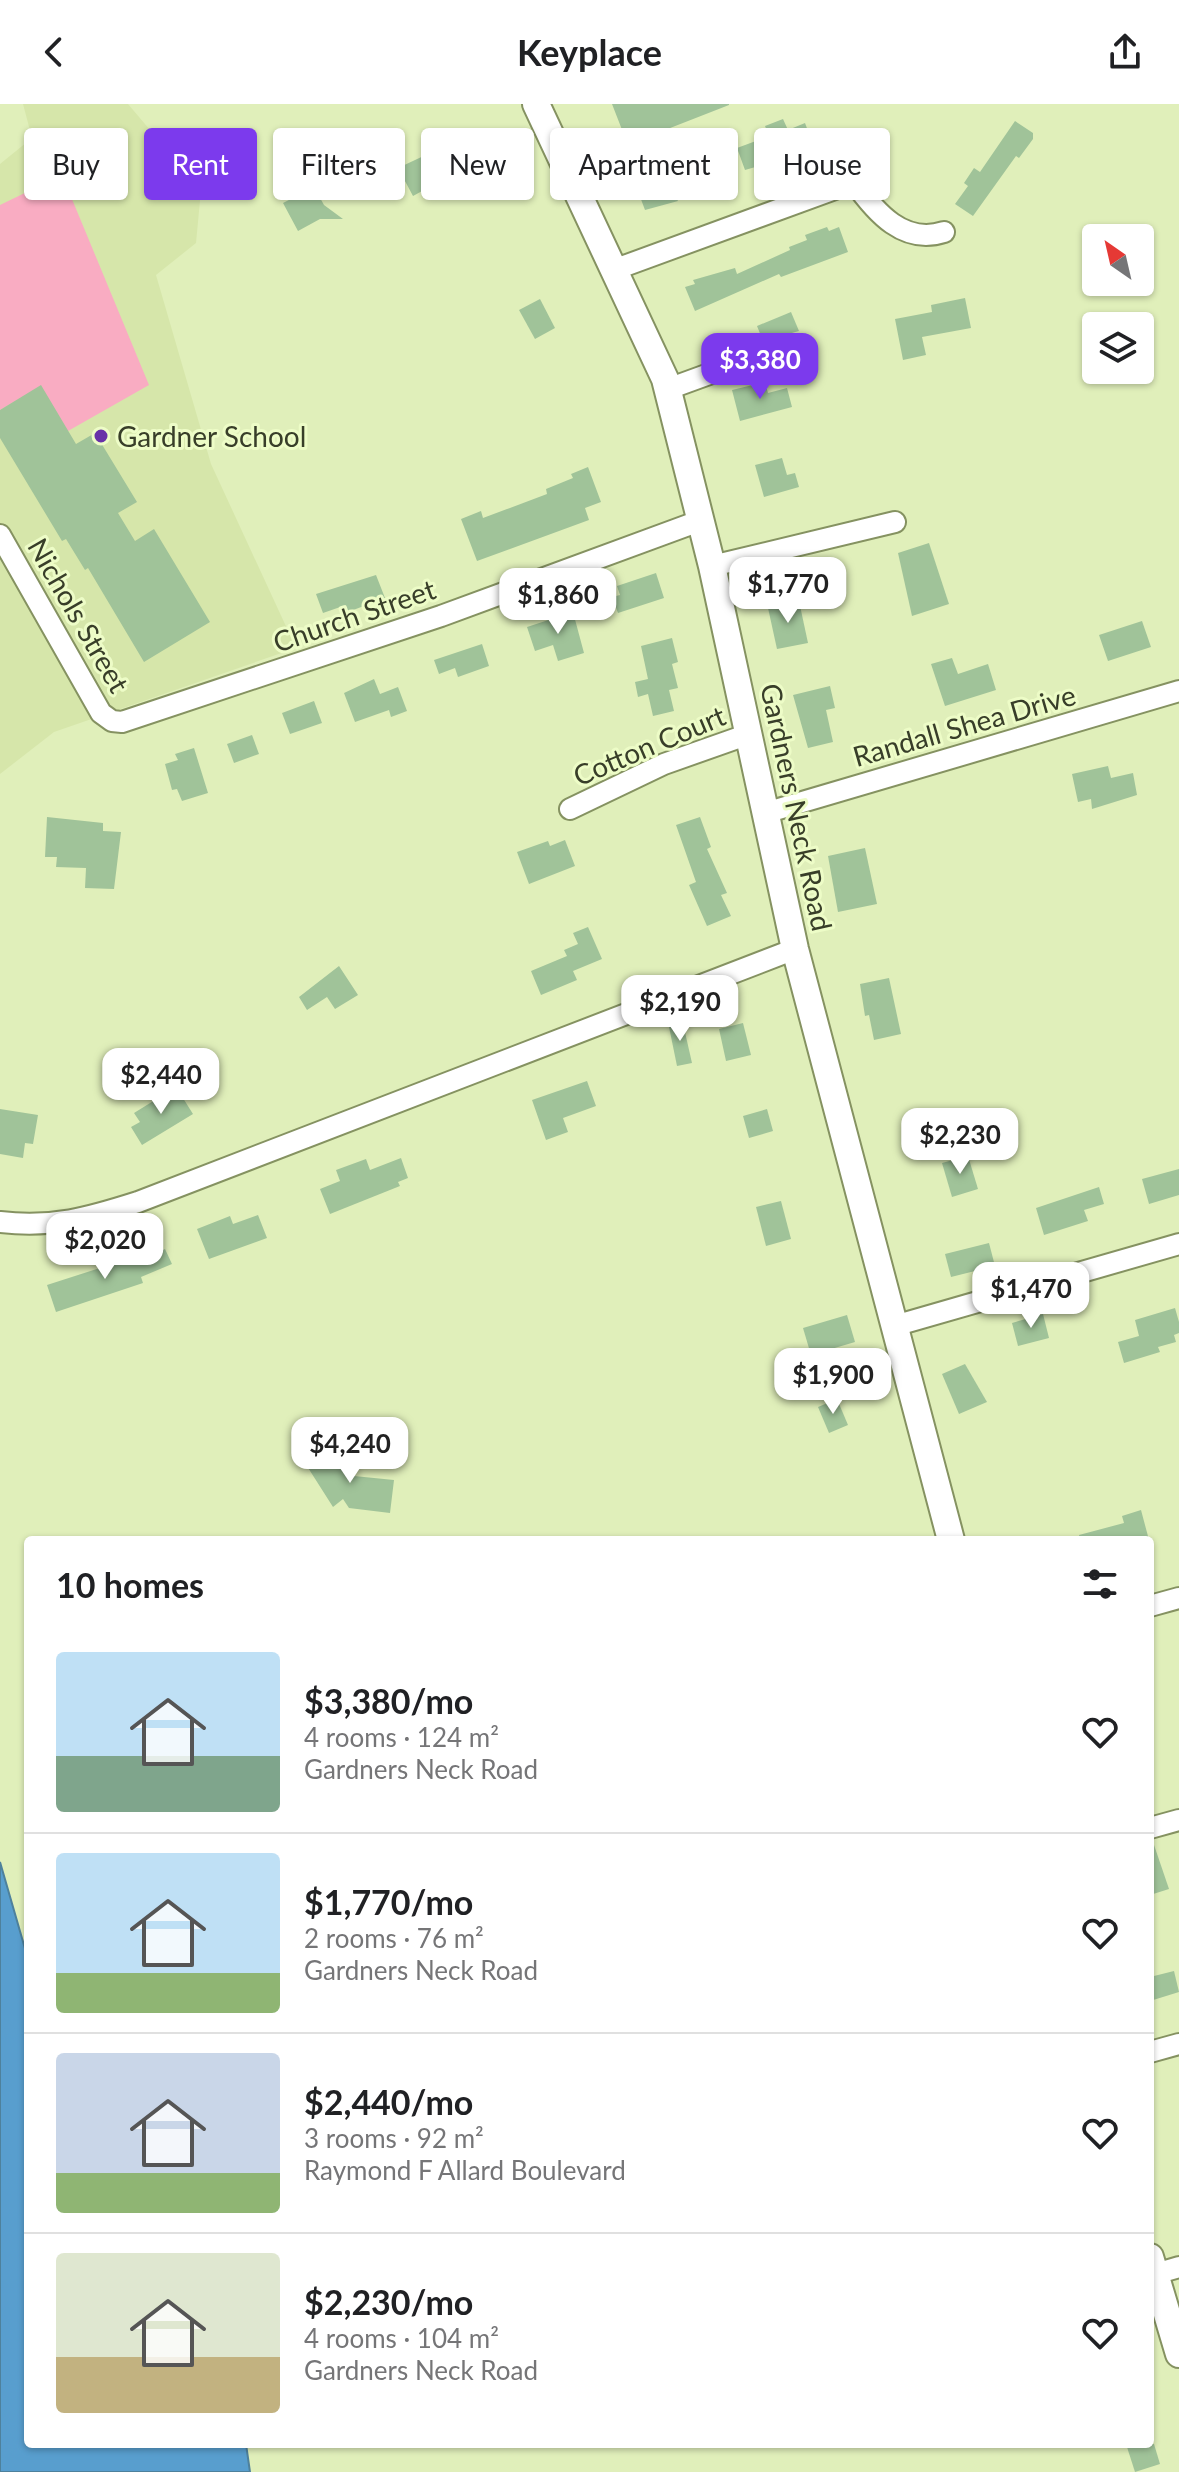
<!DOCTYPE html>
<html lang="en">
<head>
<meta charset="utf-8">
<style>
  :root { --surface:#fff; --page:#f2f2f2; --text:#202124; --muted:#757577; --line:#e0e0e0; --accent:#7c3aed }
  body { margin:0; font-family:Lato,sans-serif; background:var(--page); color:var(--text); height:100vh; display:flex; flex-direction:column; font-size:30px; white-space:nowrap }
  * { box-sizing:border-box; margin:0 }
  p { font-size:26px; color:var(--muted) }
  .icon { flex:none; width:44px; height:44px; fill:none; stroke:currentColor; stroke-width:2; stroke-linecap:round; stroke-linejoin:round }
  .map { position:relative; flex:1; overflow:hidden }
  .side { position:absolute; left:24px; top:1432px; width:1130px; height:912px; display:flex; flex-direction:column; background:var(--surface); border-radius:8px; box-shadow:0 2px 6px #0004 }
  .side>* { flex:none }
  .top-card { position:absolute; left:24px; top:24px; width:1132px; height:72px; display:flex; gap:16px }
  .needle { width:52px; rotate:326deg }
  .tools { position:absolute; left:1082px; top:120px; display:grid; gap:16px }
  .tools a { display:grid; place-items:center; width:72px; height:72px; border-radius:8px; background:var(--surface); box-shadow:0 2px 6px #0004; font-size:40px }
  .price { position:absolute; translate:-50% -68px; padding:0 18px; border-radius:16px; background:#fff; color:#222; font-size:26px; line-height:52px; filter:drop-shadow(0 2px 4px #0008) }
  .price::after { content:''; position:absolute; left:50%; top:48px; width:24px; height:18px; margin-left:-12px; background:inherit; clip-path:polygon(0 0,100% 0,50% 100%) }
  .price.on { background:var(--accent); color:#fff }
  ul { padding:0; list-style:none }
  li { display:flex; align-items:center; gap:24px; height:200px; padding:0 32px }
  li+li { border-top:2px solid var(--line) }
  li span { display:grid; place-items:center; flex:none; width:224px; height:160px; border-radius:8px; color:#555 }
  li>.icon { margin-inline-start:auto }
  span .icon { width:96px; height:96px; fill:#fffc; stroke-width:1 }
  li b { font-size:34px }
  h2 { display:flex; justify-content:space-between; align-items:center; height:96px; padding:0 32px; font-size:34px }
  .chip { padding:0 28px; border-radius:8px; background:var(--surface); box-shadow:0 2px 6px #0004; font-size:28px; line-height:72px }
  .chip.on { background:var(--accent); color:#fff }
  header { display:flex; justify-content:space-between; align-items:center; height:104px; padding:0 32px; background:var(--surface); font-size:36px; font-weight:700 }
  .map>svg:first-child { display:block }
  .built { fill:#d6e6aa }
  .green { fill:#f9acc2 }
  .water { fill:#589ece; stroke:#4e819c; stroke-width:2 }
  .building { fill:#a0c399 }
  .lines { fill:none; stroke-linecap:round; stroke-linejoin:round }
  .minor-casing { stroke:#859261; stroke-width:24 }
  .tertiary-casing { stroke:#859261; stroke-width:30 }
  .minor { stroke:#fff; stroke-width:20 }
  .tertiary { stroke:#fff; stroke-width:26 }
  .poi-dot { fill:#6831a8; stroke:#edfcc7; stroke-width:3 }
  .labels { text-anchor:middle; dominant-baseline:central; stroke-width:6; stroke-linejoin:round; paint-order:stroke }
  .poi-label { font-size:28px; fill:#383e29; stroke:#edfcc7; text-anchor:start }
  .street-label { font-size:28px; fill:#383e29; stroke:#edfcc7 }
</style>
</head>
<body>
<header><svg class="icon" aria-label="back" viewBox="0 0 24 24"><path d="M15 5l-7 7 7 7"/></svg>Keyplace<svg class="icon" aria-label="share" viewBox="0 0 24 24"><path d="M12 15V3M7 8l5-5 5 5M5 13v7h14v-7"/></svg></header>
<div class="map">
<svg width="1179" height="2368" viewBox="0 0 1179 2368">
  <rect width="100%" height="100%" fill="#e0efba"/>
  <path class="built" d="M23,0H128L201,86L196,139L156,171L211,360L296,544L54,628L0,670V60L32,34Z"/>
  <path class="green" d="M62,71L149,281L68,327L41,282L0,306V101Z"/>
  <path class="water" d="M0,1758L28,1855V2340H246L250,2368H0Z"/>
  <g class="building">
    <path d="M612,0H729V1L642,35L641,31L626,36Z"/>
    <path d="M783,15L788,26L805,19L814,43L785,58L783,55L745,66L737,44L769,32L765,22Z"/>
    <path d="M1015,17L1033,29V35L1019,54L1016,52L973,112L955,100L968,82L964,79L974,64L980,68Z"/>
    <path d="M447,41L460,66L458,76L449,82L434,81L428,88L424,86L413,92L398,64Z"/>
    <path d="M709,50L717,66L695,77L698,84L676,93L678,97L645,106L636,82Z"/>
    <path d="M314,83L324,101L343,115H320L298,127L283,99Z"/>
    <path d="M827,123L829,127L839,123L848,148L781,173L779,170L695,207L685,183L695,180L693,176L735,164L737,170L790,146L789,143L807,136L805,131Z"/>
    <path d="M965,194L971,224L922,233L926,251L903,256L895,215L932,208L931,201Z"/>
    <path d="M540,195L555,224L535,235L519,206Z"/>
    <path d="M791,208L799,227L763,237L757,222Z"/>
    <path d="M765,278L768,289L787,284L792,303L740,317L732,286Z"/>
    <path d="M41,281L76,340L95,329L137,398L118,409L135,437L154,425L210,518L144,558L88,464L85,466L66,435L62,437L0,334V306Z"/>
    <path d="M782,354L787,371L795,369L799,383L764,393L755,361Z"/>
    <path d="M588,363L601,398L585,404L589,416L477,457L461,415L481,407L483,414L547,390L546,385L573,374L571,370Z"/>
    <path d="M929,439L949,500L912,512L898,449Z"/>
    <path d="M656,469L664,494L618,509L612,493L620,491L617,482Z"/>
    <path d="M376,471L385,494L348,508L346,501L323,509L316,490Z"/>
    <path d="M799,497L808,539L777,545L768,504Z"/>
    <path d="M573,508L584,549L558,557L553,541L535,547L527,523Z"/>
    <path d="M1142,517L1151,543L1108,557L1099,531Z"/>
    <path d="M672,534L678,558L672,560L678,584L669,586L674,607L653,612L648,590L638,593L635,578L648,575L641,542Z"/>
    <path d="M482,540L489,562L458,573L455,564L439,570L434,556Z"/>
    <path d="M952,554L958,570L988,560L996,586L945,602L931,560Z"/>
    <path d="M374,575L380,590L398,583L407,607L391,613L389,606L355,618L344,589Z"/>
    <path d="M830,582L835,604L826,606L833,638L808,644L793,591Z"/>
    <path d="M314,597L322,619L290,630L282,609Z"/>
    <path d="M252,631L259,650L234,659L227,640Z"/>
    <path d="M194,644L208,689L182,697L177,685L172,686L165,660L178,656L175,650Z"/>
    <path d="M1108,662L1111,674L1133,669L1137,691L1092,705L1091,695L1078,698L1072,670Z"/>
    <path d="M47,713L103,719V727L121,728L114,785L85,784L86,764L56,763L57,753H45Z"/>
    <path d="M700,713L711,743L707,745L727,789L721,791L731,812L707,822L689,781L696,778L676,721Z"/>
    <path d="M565,736L575,762L529,780L517,748L548,737L550,742Z"/>
    <path d="M865,744L877,800L838,808L828,752Z"/>
    <path d="M588,823L602,855L573,867L577,876L541,891L531,867L567,852L564,846L578,840L573,829Z"/>
    <path d="M339,862L358,891L335,905L327,893L307,906L299,893Z"/>
    <path d="M889,874L901,930L874,936L869,911L865,912L860,880Z"/>
    <path d="M682,915L692,959L677,962L668,918Z"/>
    <path d="M743,919L751,951L726,957L719,925Z"/>
    <path d="M587,977L596,1002L563,1014L568,1028L546,1036L532,996Z"/>
    <path d="M176,983L193,1010L142,1041L131,1023L140,1018L134,1009Z"/>
    <path d="M0,1005L38,1011L33,1040L25,1039L23,1054L0,1050Z"/>
    <path d="M767,1005L773,1027L749,1034L743,1012Z"/>
    <path d="M968,1052L978,1085L952,1093L942,1059Z"/>
    <path d="M401,1054L408,1074L398,1078L400,1082L330,1110L320,1085L340,1077L336,1066L366,1055L370,1066Z"/>
    <path d="M1179,1065V1091L1149,1100L1142,1075Z"/>
    <path d="M1099,1083L1104,1100L1084,1106L1088,1117L1044,1131L1036,1104Z"/>
    <path d="M781,1097L791,1135L766,1142L756,1103Z"/>
    <path d="M258,1111L267,1134L209,1155L197,1125L230,1112L233,1120Z"/>
    <path d="M989,1139L995,1162L951,1173L945,1150Z"/>
    <path d="M165,1145L172,1160L141,1173L143,1179L56,1208L47,1181L134,1153L136,1159Z"/>
    <path d="M1175,1204L1179,1218V1229L1174,1231L1176,1238L1158,1243L1160,1248L1124,1259L1118,1238L1139,1232L1135,1216Z"/>
    <path d="M1043,1210L1049,1234L1018,1242L1012,1219Z"/>
    <path d="M847,1211L855,1238L811,1251L803,1224Z"/>
    <path d="M965,1260L987,1298L959,1310L942,1270Z"/>
    <path d="M837,1295L848,1321L829,1329L818,1303Z"/>
    <path d="M326,1343L337,1358L341,1355L354,1372L394,1376L390,1409L349,1404L343,1395L333,1403L305,1359Z"/>
    <path d="M1141,1406L1149,1436H1080L1079,1431L1124,1419L1122,1412Z"/>
    <path d="M1153,1738L1169,1785L1150,1791V1739Z"/>
    <path d="M1174,1867L1179,1888L1150,1897V1873Z"/>
    <path d="M1126,2340H1154L1160,2360L1135,2368Z"/>
  </g>
  <g class="lines">
    <g class="minor-casing">
      <g id="minor">
        <path d="M616,165L854,78C876,109 904,141 944,128"/>
        <path d="M668,285L786,242"/>
        <path d="M0,431L101,609L112,617L122,618L441,512L702,416"/>
        <path d="M712,462L895,418"/>
        <path d="M570,705L664,660L749,630"/>
        <path d="M765,709L1179,587"/>
        <path d="M0,1118C53,1124 88,1114 138,1098L795,845"/>
        <path d="M894,1222L1179,1140"/>
        <path d="M1150,1502L1179,1494"/>
        <path d="M1150,1724L1179,1716"/>
        <path d="M1150,1948L1179,1940"/>
        <path d="M1155,2170L1179,2163"/>
      </g>
    </g>
    <g class="tertiary-casing">
      <g id="tertiary">
        <path d="M536,0L665,275L712,462L795,845L951,1436"/>
        <path d="M1150,2153L1179,2250"/>
      </g>
    </g>
    <use href="#minor" class="minor"/>
    <use href="#tertiary" class="tertiary"/>
  </g>
  <circle class="poi-dot" cx="101" cy="332" r="8"/>
  <g class="labels">
    <g class="poi-label">
      <text x="117" y="332">Gardner School</text>
    </g>
    <g class="street-label">
      <text transform="translate(79 511) rotate(60)">Nichols Street</text>
      <text transform="translate(354 511) rotate(-19)">Church Street</text>
      <text transform="translate(964 621) rotate(-16)">Randall Shea Drive</text>
      <text transform="translate(649 641) rotate(-23)">Cotton Court</text>
      <text transform="translate(797 703) rotate(78)">Gardners Neck Road</text>
    </g>
  </g>
</svg>
<div class="tools">
<a><svg class="needle" viewBox="-14 -14 28 28"><path d="M0-13l5 13h-10z" fill="#e53935"/><path d="M0 13l5-13h-10z" fill="#757577"/></svg></a>
<a><svg class="icon" aria-label="layers" viewBox="0 0 24 24"><path d="M12 4l9 5-9 5-9-5zM3 14l9 5 9-5"/></svg></a>
</div>
<b class="price on" style="left:760px;top:297px">$3,380</b>
<b class="price" style="left:788px;top:521px">$1,770</b>
<b class="price" style="left:558px;top:532px">$1,860</b>
<b class="price" style="left:680px;top:939px">$2,190</b>
<b class="price" style="left:161px;top:1012px">$2,440</b>
<b class="price" style="left:960px;top:1072px">$2,230</b>
<b class="price" style="left:105px;top:1177px">$2,020</b>
<b class="price" style="left:1031px;top:1226px">$1,470</b>
<b class="price" style="left:833px;top:1312px">$1,900</b>
<b class="price" style="left:350px;top:1381px">$4,240</b>
<div class="top-card">
<a class="chip">Buy</a>
<a class="chip on">Rent</a>
<a class="chip">Filters</a>
<a class="chip">New</a>
<a class="chip">Apartment</a>
<a class="chip">House</a>
</div>
<section class="side">
<h2>10 homes<svg class="icon" aria-label="filters" viewBox="0 0 24 24"><path d="M4 7h16M4 17h16"/><circle cx="9" cy="7" r="2"/><circle cx="15" cy="17" r="2"/></svg></h2>
<ul>
<li><span style="background:linear-gradient(#bfe0f5 65%,#7fa58c 0)"><svg class="icon" aria-label="home" viewBox="0 0 24 24"><path d="M3 11l9-7 9 7M6 9v11h12V9"/></svg></span><div><b>$3,380/mo</b><p>4 rooms · 124 m²</p><p>Gardners Neck Road</p></div><svg class="icon" aria-label="heart" viewBox="0 0 24 24"><path d="M12 20l-8-8c-3-5 5-10 8-4 3-6 11-1 8 4z"/></svg></li>
<li><span style="background:linear-gradient(#bfe0f5 75%,#8fb573 0)"><svg class="icon" aria-label="home" viewBox="0 0 24 24"><path d="M3 11l9-7 9 7M6 9v11h12V9"/></svg></span><div><b>$1,770/mo</b><p>2 rooms · 76 m²</p><p>Gardners Neck Road</p></div><svg class="icon" aria-label="heart" viewBox="0 0 24 24"><path d="M12 20l-8-8c-3-5 5-10 8-4 3-6 11-1 8 4z"/></svg></li>
<li><span style="background:linear-gradient(#c9d6e8 75%,#8fb573 0)"><svg class="icon" aria-label="home" viewBox="0 0 24 24"><path d="M3 11l9-7 9 7M6 9v11h12V9"/></svg></span><div><b>$2,440/mo</b><p>3 rooms · 92 m²</p><p>Raymond F Allard Boulevard</p></div><svg class="icon" aria-label="heart" viewBox="0 0 24 24"><path d="M12 20l-8-8c-3-5 5-10 8-4 3-6 11-1 8 4z"/></svg></li>
<li><span style="background:linear-gradient(#dfe7d0 65%,#c2b280 0)"><svg class="icon" aria-label="home" viewBox="0 0 24 24"><path d="M3 11l9-7 9 7M6 9v11h12V9"/></svg></span><div><b>$2,230/mo</b><p>4 rooms · 104 m²</p><p>Gardners Neck Road</p></div><svg class="icon" aria-label="heart" viewBox="0 0 24 24"><path d="M12 20l-8-8c-3-5 5-10 8-4 3-6 11-1 8 4z"/></svg></li>
</ul>
</section>
</div>
</body>
</html>
